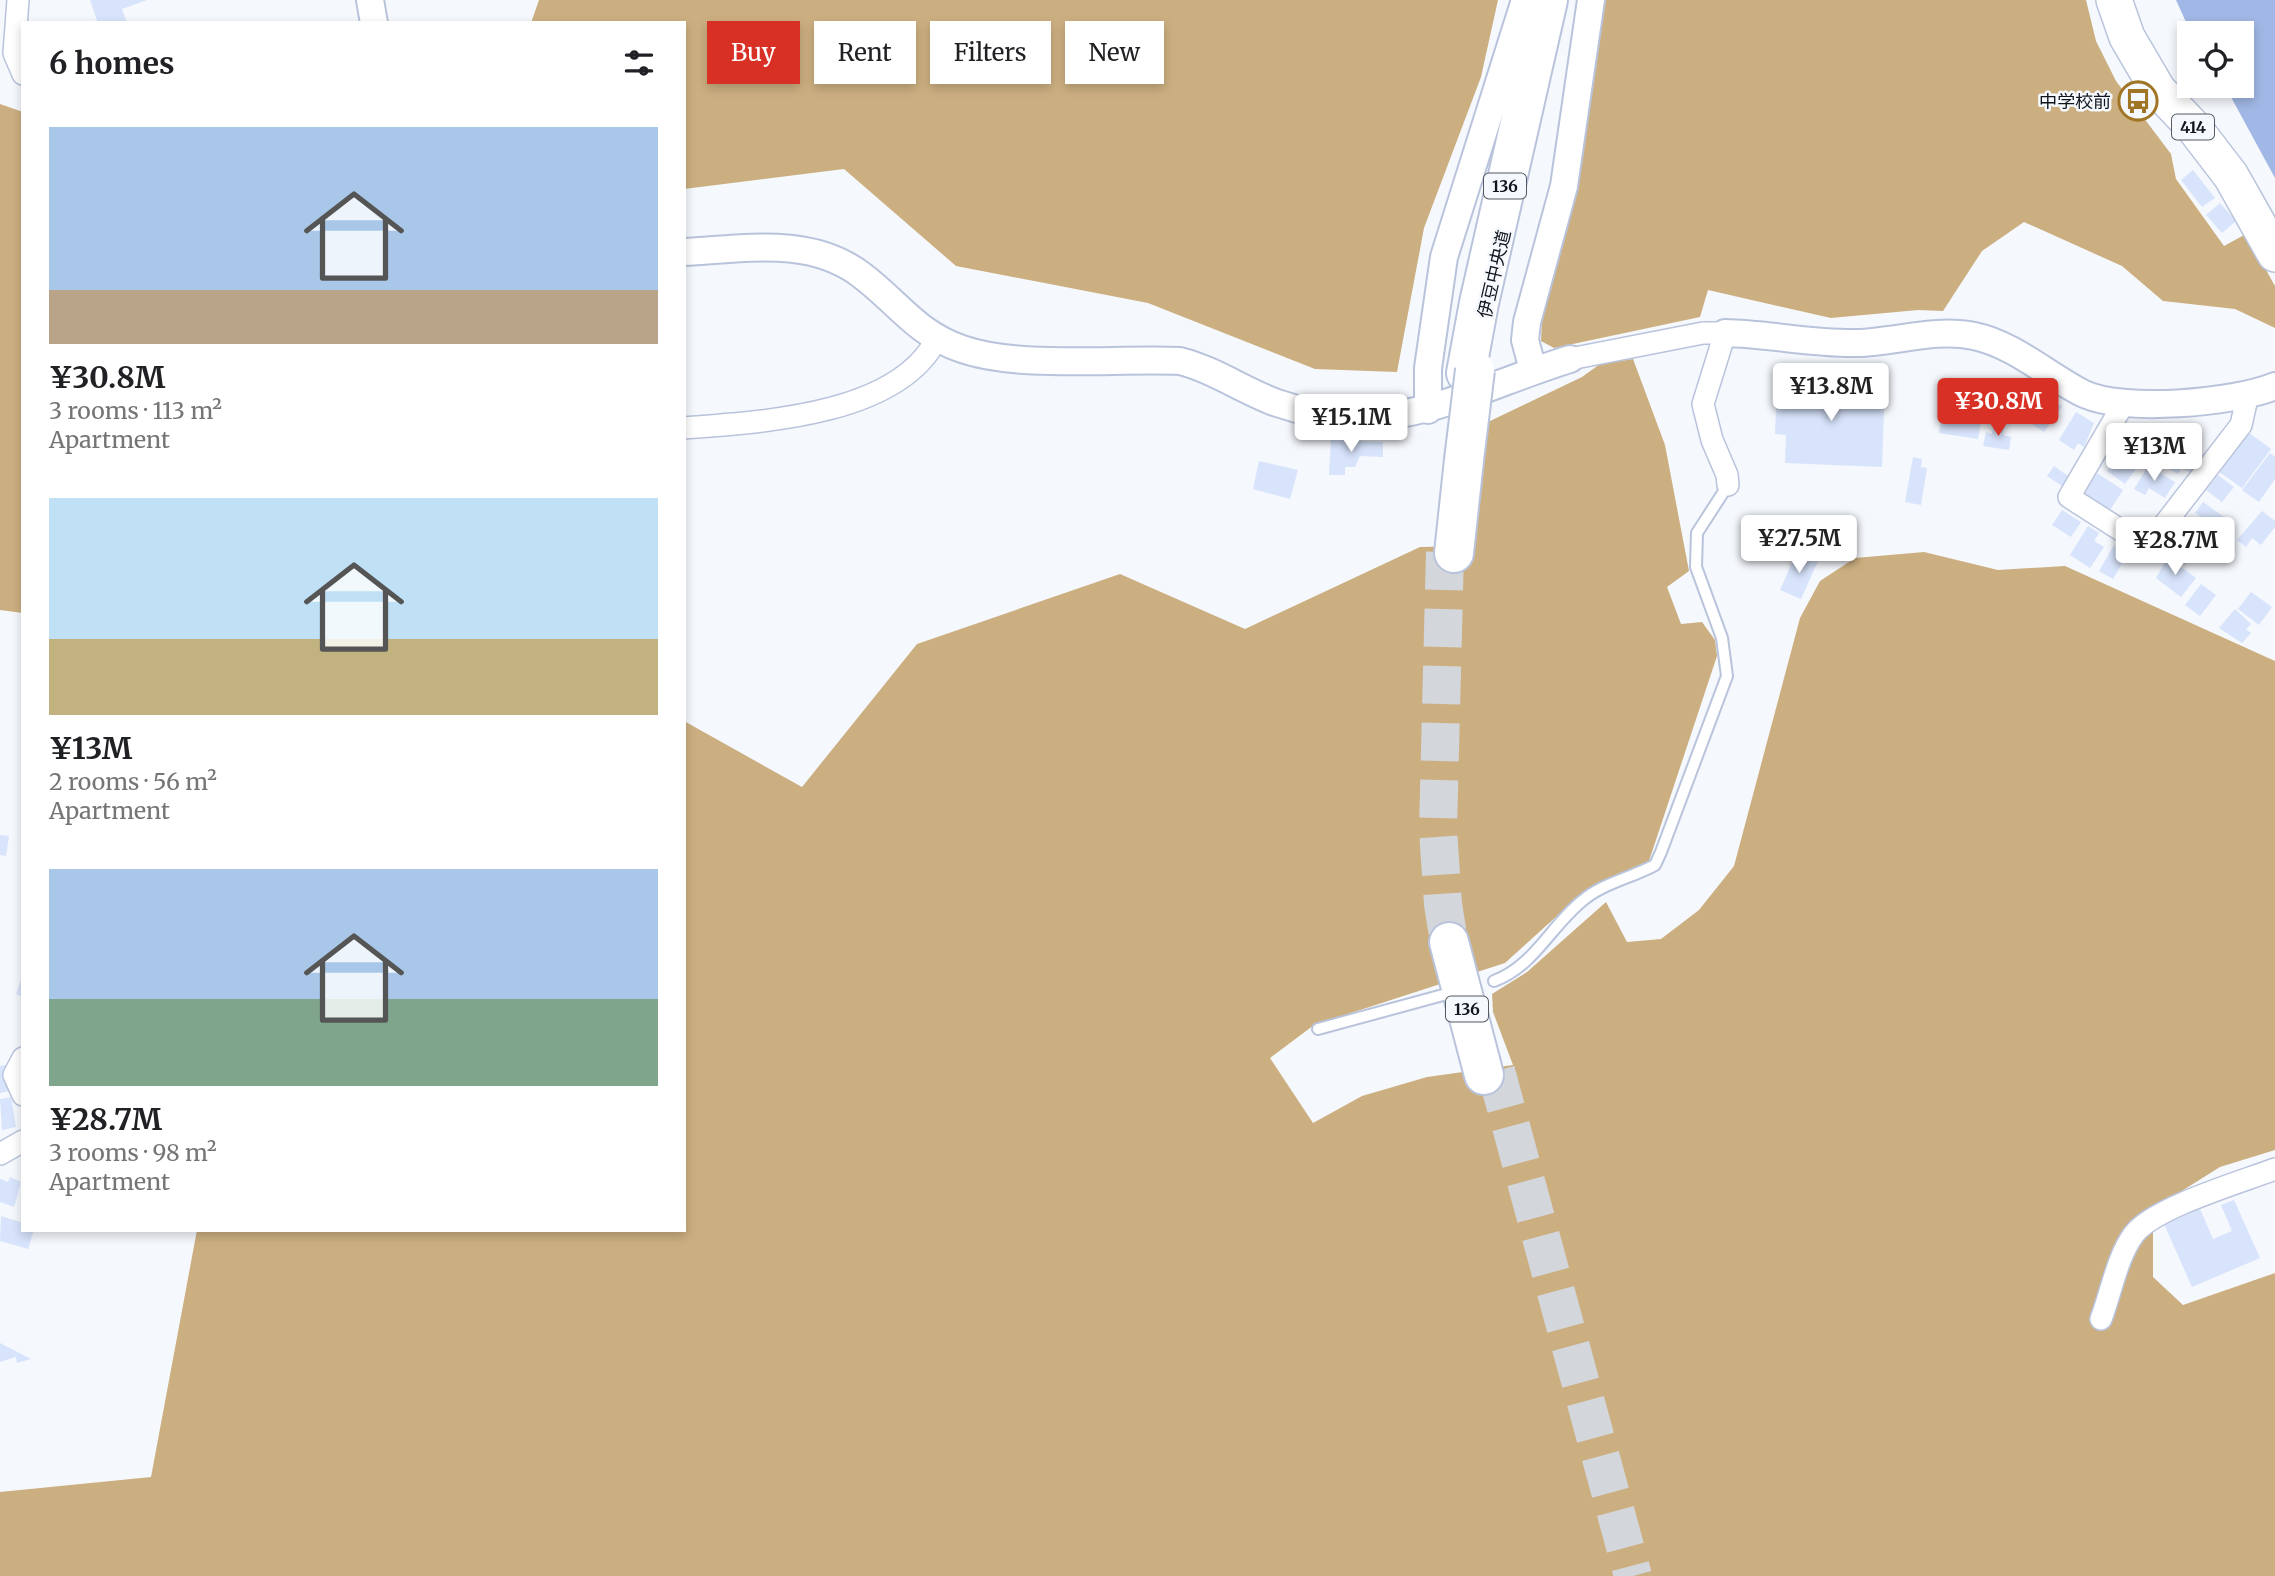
<!DOCTYPE html>
<html lang="en">
<head>
<meta charset="utf-8">
<style>
  :root { --surface:#fff; --page:#f6f6f6; --text:#202124; --muted:#757577; --accent:#d93025 }
  body { margin:0; font-family:Merriweather,"Noto Sans JP",serif; background:var(--page); color:var(--text); height:100vh; display:flex; flex-direction:column; font-size:26px; white-space:nowrap }
  * { box-sizing:border-box; margin:0 }
  p { font-size:23px; color:var(--muted) }
  .icon { flex:none; width:38px; height:38px; fill:none; stroke:currentColor; stroke-width:2; stroke-linecap:round; stroke-linejoin:round }
  .map { position:relative; flex:1; overflow:hidden }
  .panel { position:absolute; left:21px; top:21px; width:665px; height:1211px; display:flex; flex-direction:column; background:var(--surface); border-radius:0px; box-shadow:0 4px 10px #0003 }
  .panel>* { flex:none }
  .top-card { position:absolute; left:707px; top:21px; width:665px; height:63px; display:flex; gap:14px }
  .fabs { position:absolute; left:2177px; top:21px; display:grid; gap:14px }
  .fabs a { display:grid; place-items:center; width:77px; height:77px; border-radius:0px; background:var(--surface); box-shadow:0 4px 10px #0003; font-size:35px }
  .price { position:absolute; translate:-50% -60px; padding:0 16px; border-radius:7px; background:#fff; color:#222; font-size:23px; line-height:46px; filter:drop-shadow(0 2px 4px #0008) }
  .price::after { content:''; position:absolute; left:50%; top:42px; width:21px; height:16px; margin-left:-10px; background:inherit; clip-path:polygon(0 0,100% 0,50% 100%) }
  .price.on { background:var(--accent); color:#fff }
  ul { padding:0; list-style:none }
  li { display:grid; align-content:center; gap:14px; height:371px; padding:0 28px }
  li span { display:grid; place-items:center; height:217px; border-radius:0px; color:#555 }
  li>.icon { margin-inline-start:auto }
  span .icon { width:126px; height:126px; fill:#fffc; stroke-width:1 }
  li b { font-size:30px }
  h2 { display:flex; justify-content:space-between; align-items:center; height:84px; padding:0 28px; font-size:30px }
  .chip { padding:0 24px; border-radius:0px; background:var(--surface); box-shadow:0 4px 10px #0003; font-size:24px; line-height:63px }
  .chip.on { background:var(--accent); color:#fff }
  .map>svg:first-child { display:block }
  .forest { fill:#ccaf81 }
  .water { fill:#a1b7e5 }
  .building { fill:#d8e4fc }
  .lines { fill:none; stroke-linecap:round; stroke-linejoin:round }
  .motorway-tunnel { stroke:#d3d6db; stroke-width:38; stroke-dasharray:38 19; stroke-linecap:butt }
  .service-casing { stroke:#b9c4dc; stroke-width:14 }
  .minor-casing { stroke:#b9c4dc; stroke-width:24 }
  .tertiary-casing { stroke:#b9c4dc; stroke-width:30 }
  .trunk-casing { stroke:#b9c4dc; stroke-width:38 }
  .motorway-casing { stroke:#b9c4dc; stroke-width:42 }
  .service { stroke:#fff; stroke-width:10 }
  .minor { stroke:#fff; stroke-width:21 }
  .tertiary { stroke:#fff; stroke-width:26 }
  .trunk { stroke:#fff; stroke-width:35 }
  .motorway { stroke:#fff; stroke-width:38 }
  .motorway-bridge-casing { stroke:#b9c4dc; stroke-width:42; stroke-linecap:butt }
  .motorway-bridge { stroke:#fff; stroke-width:38 }
  .labels { text-anchor:middle; dominant-baseline:central; stroke-width:5; stroke-linejoin:round; paint-order:stroke }
  .shield { fill:#f5f8fd; stroke:#555960; stroke-width:2 }
  .shield-label { font-size:16px; font-weight:bold; fill:#11151d }
  .poi-label { font-size:18px; fill:#11151d; stroke:#f5f8fd; text-anchor:end }
  .street-label { font-size:18px; fill:#11151d; stroke:#f5f8fd }
</style>
</head>
<body>
<div class="map">
<svg width="2275" height="1576" viewBox="0 0 2275 1576">
  <rect width="100%" height="100%" fill="#f5f8fd"/>
  <g class="forest">
    <path d="M539,0H1498L1481,77L1424,228L1397,372L1315,369L1148,303L956,266L844,169L684,189V23H531Z"/>
    <path d="M1602,0H2086L2096,41L2116,81L2171,154L2176,179L2224,246L2246,234L2275,286V328L2235,309L2163,301L2122,266L2024,222L1982,251L1943,311L1918,310L1831,318L1708,290L1700,317L1554,348L1541,341L1542,318L1568,225Z"/>
    <path d="M0,104L23,112V613L0,610Z"/>
    <path d="M1633,359L1665,445L1689,571L1667,587L1681,624L1702,622L1715,640L1717,656L1648,864L1578,897L1505,963L1314,1025L1270,1058L1313,1123L1362,1096L1427,1077L1513,1065L1493,1012L1492,994L1527,972L1606,902L1627,942L1661,939L1699,910L1734,866L1800,618L1820,581L1855,558L1924,552L1998,570L2065,566L2275,661V1150L2220,1167L2153,1209V1277L2183,1305L2275,1273V1576H0V1492L151,1477L197,1230H684V721L802,787L917,644L1120,574L1245,629L1420,547L1468,546L1480,502L1488,422L1582,377L1600,364Z"/>
  </g>
  <path class="water" d="M2176,0H2275V178L2225,86H2242V33H2191Z"/>
  <g class="building">
    <path d="M90,0H147L122,9L127,23H98Z"/>
    <path d="M2193,170L2215,198L2202,207L2181,180Z"/>
    <path d="M2220,203L2236,221L2222,233L2206,215Z"/>
    <path d="M1777,381L1885,384L1882,467L1785,463L1786,435L1775,434Z"/>
    <path d="M2042,393L2062,406L2044,432L2032,424L2036,417L2029,412Z"/>
    <path d="M1970,403L1984,405L1978,439L1939,433L1943,407L1969,411Z"/>
    <path d="M2076,412L2094,423L2084,447L2078,443L2074,450L2059,440Z"/>
    <path d="M1994,421L2005,423L2003,435L2011,437L2009,450L1983,446L1986,432L1992,434Z"/>
    <path d="M2157,424L2165,429L2125,484L2107,471L2132,436L2127,432L2133,425Z"/>
    <path d="M2248,432L2271,449L2242,488L2219,472Z"/>
    <path d="M1331,440L1383,442V457L1360,456L1355,467H1345V475H1329Z"/>
    <path d="M2172,447L2198,462L2191,473L2182,468L2178,474L2161,464Z"/>
    <path d="M2270,453L2275,457V479L2259,502L2242,490Z"/>
    <path d="M1913,457L1922,459L1921,467L1927,468L1921,505L1905,502Z"/>
    <path d="M1259,461L1298,470L1290,499L1253,489Z"/>
    <path d="M2054,466L2068,476L2062,486L2047,476Z"/>
    <path d="M2148,466L2175,482L2165,498L2149,488L2145,495L2134,489Z"/>
    <path d="M2097,473L2123,490L2110,510L2084,494Z"/>
    <path d="M2218,475L2234,487L2222,502L2206,490Z"/>
    <path d="M2203,502L2235,525L2222,543L2197,525L2203,518L2195,513Z"/>
    <path d="M2062,510L2081,522L2071,537L2052,525Z"/>
    <path d="M2262,511L2275,521V527L2261,545L2252,538L2246,547L2237,540Z"/>
    <path d="M2178,523L2200,539L2195,546L2190,542L2177,559L2168,552L2179,537L2172,532Z"/>
    <path d="M2088,526L2099,533L2094,541L2104,547L2090,568L2070,555Z"/>
    <path d="M2114,545L2128,554L2113,579L2099,571Z"/>
    <path d="M2191,548L2195,551L2185,565L2181,562Z"/>
    <path d="M1797,551L1818,561L1801,599L1780,590Z"/>
    <path d="M2168,557L2196,578L2181,597L2156,578Z"/>
    <path d="M2201,584L2216,595L2200,616L2185,605Z"/>
    <path d="M2251,592L2272,607L2259,625L2238,609Z"/>
    <path d="M2235,609L2251,624L2246,629L2251,633L2242,643L2219,628Z"/>
    <path d="M0,835L9,836L6,856L0,855Z"/>
    <path d="M22,977H23V997L16,994Z"/>
    <path d="M5,1065L10,1091L0,1093V1066Z"/>
    <path d="M11,1097L16,1127L2,1130L0,1099Z"/>
    <path d="M10,1177L21,1182L14,1207L0,1202V1179L8,1182Z"/>
    <path d="M2234,1200L2260,1258L2192,1287L2164,1224L2200,1209L2213,1239L2232,1231L2221,1205Z"/>
    <path d="M1,1216L23,1223V1230H34L28,1249L0,1241Z"/>
    <path d="M0,1343L31,1359L17,1363L16,1357L0,1362Z"/>
  </g>
  <g class="lines">
    <g class="motorway-tunnel">
      <path d="M1445,552L1438,830L1443,904L1449,942"/>
      <path d="M1496,1071L1633,1576"/>
    </g>
    <g class="service-casing">
      <g id="service">
        <path d="M1494,981C1534,966 1550,927 1582,901C1603,883 1631,878 1655,865L1661,852L1727,676L1722,638L1696,567L1697,533L1728,485"/>
        <path d="M1318,1029L1454,992"/>
      </g>
    </g>
    <g class="minor-casing">
      <g id="minor">
        <path d="M18,0L14,53L23,74"/>
        <path d="M1570,359L1703,333H1725L1703,404L1712,440L1727,475L1728,485"/>
        <path d="M2124,403L2069,497L2147,547L2241,425L2248,394"/>
        <path d="M684,428C760,422 896,416 936,340"/>
        <path d="M23,1058L14,1075L23,1095"/>
        <path d="M0,1154L23,1141"/>
        <path d="M2101,1319C2111,1293 2117,1257 2134,1234C2155,1207 2241,1182 2275,1169"/>
      </g>
    </g>
    <g class="tertiary-casing">
      <g id="tertiary">
        <path d="M370,0L374,23"/>
        <path d="M684,252C744,249 809,236 860,274C897,301 915,333 962,349C1019,369 1116,358 1180,361C1215,370 1244,391 1277,403C1392,443 1466,391 1570,359"/>
        <path d="M1725,333C1770,334 1813,344 1857,343C1896,342 1935,328 1974,336C2013,344 2047,375 2082,393C2122,413 2234,403 2275,386"/>
        <path d="M1533,370L1525,340L1527,322L1564,186L1591,0"/>
        <path d="M1428,410V368L1444,257L1525,0"/>
      </g>
    </g>
    <g class="trunk-casing">
      <path id="trunk" d="M2114,0L2127,37L2158,90L2195,129L2231,176L2275,254"/>
    </g>
    <g class="motorway-casing">
      <g id="motorway">
        <path d="M1466,373L1479,303L1548,0"/>
        <path d="M1454,553L1464,460"/>
        <path d="M1449,942L1484,1075"/>
      </g>
    </g>
    <use href="#service" class="service"/>
    <use href="#minor" class="minor"/>
    <use href="#tertiary" class="tertiary"/>
    <use href="#trunk" class="trunk"/>
    <use href="#motorway" class="motorway"/>
    <g class="motorway-bridge-casing">
      <path id="motorway-bridge" d="M1464,460L1475,370"/>
    </g>
    <use href="#motorway-bridge" class="motorway-bridge"/>
  </g>
  <defs>
    <g id="bus-ring" transform="scale(2.0125)"><circle r="9.5" fill="#f5f8fd" stroke="#a07525" stroke-width="1.5"/><path d="M-5-6H5V4H4V6H2V4H-2V6H-4V4H-5ZM-3.5-4V0h7V-4ZM-3.5 1.2v1.5H-2V1.2ZM2 1.2v1.5H3.5V1.2Z" fill="#a07525"/></g>
  </defs>
  <g fill-rule="evenodd">
    <use href="#bus-ring" x="2138" y="101"/>
  </g>
  <g class="labels">
    <g class="shield">
      <rect x="2172" y="114.5" width="42" height="25" rx="5"/>
      <rect x="1484" y="173.5" width="42" height="25" rx="5"/>
      <rect x="1446" y="996.5" width="42" height="25" rx="5"/>
    </g>
    <g class="shield-label">
      <text x="2193" y="127">414</text>
      <text x="1505" y="186">136</text>
      <text x="1467" y="1009">136</text>
    </g>
    <g class="poi-label">
      <text x="2111" y="101">中学校前</text>
    </g>
    <g class="street-label">
      <text transform="translate(1494 274) rotate(-77)">伊豆中央道</text>
    </g>
  </g>
</svg>
<div class="fabs">
<a><svg class="icon" aria-label="locate" viewBox="0 0 24 24"><circle cx="12" cy="12" r="6"/><path d="M12 2v4M12 18v4M2 12h4M18 12h4"/></svg></a>
</div>
<b class="price" style="left:1831px;top:423px">¥13.8M</b>
<b class="price on" style="left:1998px;top:438px">¥30.8M</b>
<b class="price" style="left:1351px;top:454px">¥15.1M</b>
<b class="price" style="left:2154px;top:483px">¥13M</b>
<b class="price" style="left:1799px;top:575px">¥27.5M</b>
<b class="price" style="left:2175px;top:577px">¥28.7M</b>
<div class="top-card">
<a class="chip on">Buy</a>
<a class="chip">Rent</a>
<a class="chip">Filters</a>
<a class="chip">New</a>
</div>
<section class="panel">
<h2>6 homes<svg class="icon" aria-label="filters" viewBox="0 0 24 24"><path d="M4 7h16M4 17h16"/><circle cx="9" cy="7" r="2"/><circle cx="15" cy="17" r="2"/></svg></h2>
<ul>
<li><span style="background:linear-gradient(#a9c7e8 75%,#b9a48a 0)"><svg class="icon" aria-label="home" viewBox="0 0 24 24"><path d="M3 11l9-7 9 7M6 9v11h12V9"/></svg></span><div><b>¥30.8M</b><p>3 rooms · 113 m²</p><p>Apartment</p></div></li>
<li><span style="background:linear-gradient(#bfe0f5 65%,#c2b280 0)"><svg class="icon" aria-label="home" viewBox="0 0 24 24"><path d="M3 11l9-7 9 7M6 9v11h12V9"/></svg></span><div><b>¥13M</b><p>2 rooms · 56 m²</p><p>Apartment</p></div></li>
<li><span style="background:linear-gradient(#a9c7e8 60%,#7fa58c 0)"><svg class="icon" aria-label="home" viewBox="0 0 24 24"><path d="M3 11l9-7 9 7M6 9v11h12V9"/></svg></span><div><b>¥28.7M</b><p>3 rooms · 98 m²</p><p>Apartment</p></div></li>
</ul>
</section>
</div>
</body>
</html>
